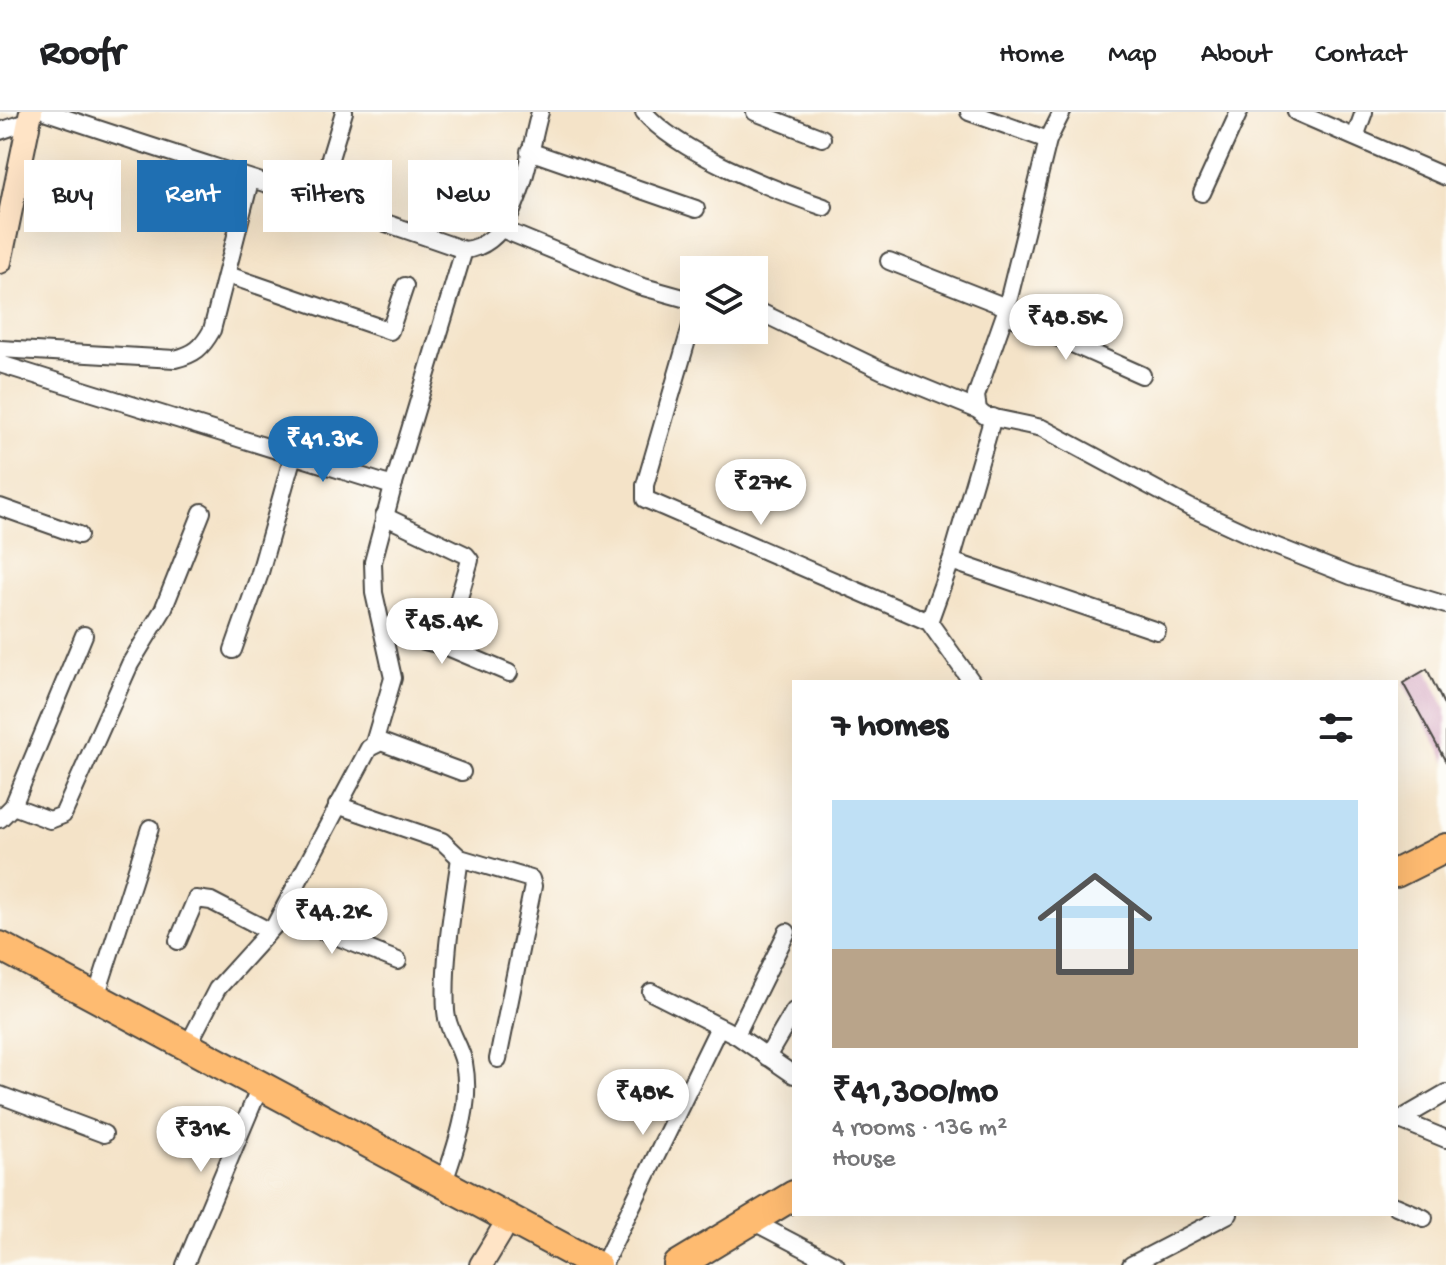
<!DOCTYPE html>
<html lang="en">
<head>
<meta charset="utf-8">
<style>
  :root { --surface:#fff; --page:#f6f6f6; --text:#202124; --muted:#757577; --line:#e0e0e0; --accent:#1f6fb2 }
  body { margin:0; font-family:"Gochi Hand",sans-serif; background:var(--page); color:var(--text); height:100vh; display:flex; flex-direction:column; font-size:30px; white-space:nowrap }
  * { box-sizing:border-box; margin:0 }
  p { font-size:26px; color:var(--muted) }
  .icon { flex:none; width:44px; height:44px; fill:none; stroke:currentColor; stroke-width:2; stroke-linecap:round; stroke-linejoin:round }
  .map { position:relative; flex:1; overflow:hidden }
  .drawer { position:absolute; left:792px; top:568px; width:606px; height:536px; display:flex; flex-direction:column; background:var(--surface); border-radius:0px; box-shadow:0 8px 32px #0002 }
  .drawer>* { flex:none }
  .top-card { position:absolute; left:24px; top:48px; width:648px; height:72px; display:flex; gap:16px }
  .controls { position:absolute; left:680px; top:144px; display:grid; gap:16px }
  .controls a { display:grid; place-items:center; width:88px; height:88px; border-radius:0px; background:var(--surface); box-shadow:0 8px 32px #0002; font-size:40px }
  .price { position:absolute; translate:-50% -68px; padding:0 18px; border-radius:28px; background:#fff; color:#222; font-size:26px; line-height:52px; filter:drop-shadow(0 2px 4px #0008) }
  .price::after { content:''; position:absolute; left:50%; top:48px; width:24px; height:18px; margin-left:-12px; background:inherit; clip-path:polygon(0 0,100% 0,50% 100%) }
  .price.current { background:var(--accent); color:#fff }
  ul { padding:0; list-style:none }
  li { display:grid; align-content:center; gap:16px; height:424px; padding:0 40px }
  li span { display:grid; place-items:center; height:248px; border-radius:0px; color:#555 }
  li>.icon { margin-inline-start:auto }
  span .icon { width:144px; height:144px; fill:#fffc; stroke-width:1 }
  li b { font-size:34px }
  h2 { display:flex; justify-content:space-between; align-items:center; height:96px; padding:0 40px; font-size:34px }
  .pill { padding:0 28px; border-radius:0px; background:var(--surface); box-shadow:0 8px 32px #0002; font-size:28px; line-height:72px }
  .pill.current { background:var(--accent); color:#fff }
  header { display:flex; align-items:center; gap:48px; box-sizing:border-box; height:112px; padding:0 40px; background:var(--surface); border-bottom:2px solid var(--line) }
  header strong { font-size:38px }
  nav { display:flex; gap:44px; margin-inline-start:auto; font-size:28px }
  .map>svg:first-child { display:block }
  .building { fill:#cc92b6 }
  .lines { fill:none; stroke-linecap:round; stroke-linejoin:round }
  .street-casing { stroke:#494743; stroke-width:20 }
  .secondary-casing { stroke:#494743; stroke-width:26 }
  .highway-casing { stroke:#494743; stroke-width:32 }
  .street { stroke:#fff; stroke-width:16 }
  .secondary { stroke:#ffe4c6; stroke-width:22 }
  .highway { stroke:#febb71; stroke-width:28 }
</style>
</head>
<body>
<header>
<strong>Roofr</strong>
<nav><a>Home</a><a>Map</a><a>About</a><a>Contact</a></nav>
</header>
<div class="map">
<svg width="1446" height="1153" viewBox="0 0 1446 1153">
  <rect width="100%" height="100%" fill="#fdfcf7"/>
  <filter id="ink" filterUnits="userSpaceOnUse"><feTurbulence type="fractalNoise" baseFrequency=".0125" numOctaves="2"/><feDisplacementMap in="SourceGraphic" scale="16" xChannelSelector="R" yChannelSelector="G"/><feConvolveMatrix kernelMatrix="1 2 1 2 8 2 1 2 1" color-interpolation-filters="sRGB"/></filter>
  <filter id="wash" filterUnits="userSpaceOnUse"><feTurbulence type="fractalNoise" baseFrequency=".006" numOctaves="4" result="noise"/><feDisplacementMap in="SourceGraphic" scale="32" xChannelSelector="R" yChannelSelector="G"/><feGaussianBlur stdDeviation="1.8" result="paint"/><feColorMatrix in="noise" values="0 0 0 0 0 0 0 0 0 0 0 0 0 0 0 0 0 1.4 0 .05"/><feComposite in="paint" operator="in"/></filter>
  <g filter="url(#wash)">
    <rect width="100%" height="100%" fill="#f4e3c8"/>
    <g id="blocks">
      <path class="building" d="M1427,557L1446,597V650L1403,571Z"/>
    </g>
  </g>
  <g filter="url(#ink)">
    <use href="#blocks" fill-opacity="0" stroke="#494743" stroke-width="2"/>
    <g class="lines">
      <g class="street-casing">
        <g id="street">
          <path d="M47,0C186,47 326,89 464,138C520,133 527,45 540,0"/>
          <path d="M644,0C677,40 774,78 824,95"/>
          <path d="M755,0L822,26"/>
          <path d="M969,0L1048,28"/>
          <path d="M1062,0L1048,28L1005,202L976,284L978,298L985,304L1042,316L1189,395L1265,430L1351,464L1446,493"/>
          <path d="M1296,0L1446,65"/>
          <path d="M0,19L29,9"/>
          <path d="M1355,25L1364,0"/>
          <path d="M529,39L696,97"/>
          <path d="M1202,81L1239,0"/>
          <path d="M318,86L344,0"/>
          <path d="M504,118L640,174L694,189"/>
          <path d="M889,149L1006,195"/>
          <path d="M228,163L390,219L405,174"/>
          <path d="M754,197L883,259L978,298"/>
          <path d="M1005,202L1142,263"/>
          <path d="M694,204L645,373V387L929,510L972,570"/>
          <path d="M0,237L175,247C195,242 202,236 212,218L250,69"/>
          <path d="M0,252L386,372L394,371L464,138"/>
          <path d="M0,395L79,423"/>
          <path d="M384,404L466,443L470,448L445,534"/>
          <path d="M951,449L1157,519"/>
          <path d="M929,510L951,449L993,305"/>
          <path d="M383,519L445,534L509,561"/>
          <path d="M233,538L259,464L294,340"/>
          <path d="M374,631L393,566L374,481L373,450L394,371"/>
          <path d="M337,693L442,729L460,746L531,767L533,774L498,947"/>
          <path d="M13,694L50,708L63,703L130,552L163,498L202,400"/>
          <path d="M0,707L13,694L84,523"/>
          <path d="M281,802L398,849"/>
          <path d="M178,829L196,787L211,789L269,819"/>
          <path d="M651,880L736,923L794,963"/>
          <path d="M96,885L150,716"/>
          <path d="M736,923L787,820"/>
          <path d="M188,933L217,877L275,813L369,636L381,630L462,660"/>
          <path d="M767,945L794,899"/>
          <path d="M0,983L104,1022"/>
          <path d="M1400,1008L1446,1027"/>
          <path d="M1396,1010L1446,981"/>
          <path d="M444,1070C457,1031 472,993 464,951C460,932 447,918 446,899C443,848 453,795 460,746"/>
          <path d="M1396,1094L1424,1106"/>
          <path d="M750,1108L836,1153"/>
          <path d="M185,1153L261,972"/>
          <path d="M603,1153L719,915"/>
          <path d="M1131,1153L1229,1102"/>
        </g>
      </g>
      <g class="secondary-casing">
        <g id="secondary">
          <path d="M0,150L31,0"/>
          <path d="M481,1153L501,1120"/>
        </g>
      </g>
      <g class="highway-casing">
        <g id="highway">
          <path d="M1396,761L1446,736"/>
          <path d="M0,834L596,1153"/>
          <path d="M678,1153L794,1083"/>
        </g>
      </g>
      <use href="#street" class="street"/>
      <use href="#secondary" class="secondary"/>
      <use href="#highway" class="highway"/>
    </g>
  </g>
</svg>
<div class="controls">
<a><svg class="icon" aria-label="layers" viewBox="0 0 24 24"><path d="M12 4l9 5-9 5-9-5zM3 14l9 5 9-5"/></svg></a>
</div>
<b class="price" style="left:1066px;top:250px">₹48.5K</b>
<b class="price current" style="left:323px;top:372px">₹41.3K</b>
<b class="price" style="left:761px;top:415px">₹27K</b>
<b class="price" style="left:442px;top:554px">₹45.4K</b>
<b class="price" style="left:332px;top:844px">₹44.2K</b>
<b class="price" style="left:643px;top:1025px">₹48K</b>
<b class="price" style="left:201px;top:1062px">₹31K</b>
<div class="top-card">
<a class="pill">Buy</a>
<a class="pill current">Rent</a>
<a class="pill">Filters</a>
<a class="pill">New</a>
</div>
<section class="drawer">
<h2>7 homes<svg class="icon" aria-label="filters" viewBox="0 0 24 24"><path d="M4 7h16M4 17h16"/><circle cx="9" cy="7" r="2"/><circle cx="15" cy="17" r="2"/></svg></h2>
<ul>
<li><span style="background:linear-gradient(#bfe0f5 60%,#b9a48a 0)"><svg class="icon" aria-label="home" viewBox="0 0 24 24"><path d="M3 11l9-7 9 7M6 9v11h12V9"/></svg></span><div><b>₹41,300/mo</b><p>4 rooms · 136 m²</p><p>House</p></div></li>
</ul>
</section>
</div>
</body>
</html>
